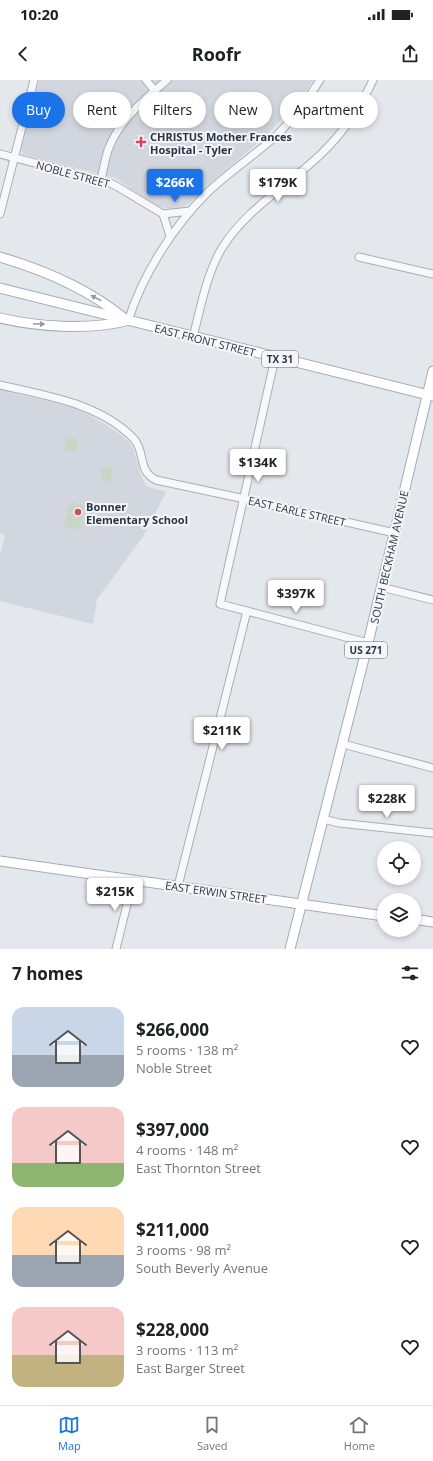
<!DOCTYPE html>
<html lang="en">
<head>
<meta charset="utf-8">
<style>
  :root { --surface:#fff; --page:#f6f6f6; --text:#202124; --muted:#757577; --line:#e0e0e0; --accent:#1a73e8 }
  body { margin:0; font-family:"Open Sans",sans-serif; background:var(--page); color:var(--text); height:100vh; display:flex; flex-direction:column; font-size:15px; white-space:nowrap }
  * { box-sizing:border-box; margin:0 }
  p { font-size:13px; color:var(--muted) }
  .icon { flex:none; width:22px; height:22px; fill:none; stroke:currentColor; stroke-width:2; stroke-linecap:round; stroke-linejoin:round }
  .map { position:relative; height:869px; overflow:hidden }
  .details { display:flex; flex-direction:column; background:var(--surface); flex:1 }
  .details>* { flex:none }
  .banner { position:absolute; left:12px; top:12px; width:409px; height:36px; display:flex; gap:8px }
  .fabs { position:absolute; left:377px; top:761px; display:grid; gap:8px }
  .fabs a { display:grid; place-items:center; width:44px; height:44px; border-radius:50%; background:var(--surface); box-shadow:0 2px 6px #0003; font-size:20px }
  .price { position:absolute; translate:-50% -34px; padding:0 9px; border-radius:4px; background:#fff; color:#222; font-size:13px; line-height:26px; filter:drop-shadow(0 1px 2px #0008) }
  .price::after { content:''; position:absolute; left:50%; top:24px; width:12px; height:9px; margin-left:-6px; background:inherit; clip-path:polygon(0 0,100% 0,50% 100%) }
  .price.current { background:var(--accent); color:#fff }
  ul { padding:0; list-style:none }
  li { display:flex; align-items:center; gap:12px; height:100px; padding:0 12px }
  li span { display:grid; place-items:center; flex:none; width:112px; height:80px; border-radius:12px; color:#555 }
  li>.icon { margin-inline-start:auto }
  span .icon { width:48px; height:48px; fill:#fffc; stroke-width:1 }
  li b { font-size:17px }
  h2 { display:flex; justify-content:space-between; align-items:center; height:48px; padding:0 12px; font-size:17px }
  .pill { padding:0 14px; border-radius:18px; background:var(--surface); box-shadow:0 2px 6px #0003; font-size:14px; line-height:36px }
  .pill.current { background:var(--accent); color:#fff }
  .status { display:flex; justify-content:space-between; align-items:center; height:28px; padding:0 20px; background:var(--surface); direction:ltr }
  .status svg { height:11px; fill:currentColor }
  header { display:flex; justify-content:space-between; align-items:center; height:52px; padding:0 12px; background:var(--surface); font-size:18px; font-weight:700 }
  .dock { display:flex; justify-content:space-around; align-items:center; height:56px; border-top:1px solid var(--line); background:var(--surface); font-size:11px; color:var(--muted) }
  .dock a { display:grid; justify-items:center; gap:2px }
  .dock .current { color:var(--accent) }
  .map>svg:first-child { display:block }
  .built { fill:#d2d6de }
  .green { fill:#c9d6c5 }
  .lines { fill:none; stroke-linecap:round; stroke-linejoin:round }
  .minor-casing { stroke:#a9aeb7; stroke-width:9 }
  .major-casing { stroke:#a3abb8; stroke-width:11 }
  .minor { stroke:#f7f8fa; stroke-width:7 }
  .major { stroke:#fff; stroke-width:9 }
  .oneway { fill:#959aa2 }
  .poi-dot { fill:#d1495b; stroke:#f4f6f9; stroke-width:1.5 }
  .labels { text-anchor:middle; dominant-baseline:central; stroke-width:4; stroke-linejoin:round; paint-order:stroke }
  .shield { fill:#f4f6f9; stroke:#676e7b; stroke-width:1 }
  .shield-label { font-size:10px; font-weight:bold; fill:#2b3445 }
  .poi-label { font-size:11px; font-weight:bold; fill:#2b3445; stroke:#f4f6f9; text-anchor:start }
  .street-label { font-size:11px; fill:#2b3445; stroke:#f4f6f9 }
</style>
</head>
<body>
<div class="status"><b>10:20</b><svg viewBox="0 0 49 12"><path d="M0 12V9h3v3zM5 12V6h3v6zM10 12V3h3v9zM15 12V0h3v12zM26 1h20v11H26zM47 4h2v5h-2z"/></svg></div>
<header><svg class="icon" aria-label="back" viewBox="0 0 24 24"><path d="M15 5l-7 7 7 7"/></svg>Roofr<svg class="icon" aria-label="share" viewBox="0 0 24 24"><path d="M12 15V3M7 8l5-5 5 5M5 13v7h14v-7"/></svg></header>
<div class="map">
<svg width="433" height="869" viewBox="0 0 433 869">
  <rect width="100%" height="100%" fill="#e4e7ec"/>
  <g class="built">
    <path d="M39,0H314L299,20L267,55L207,106L192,121L187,125L173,129L155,126L116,98L23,75L21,69Z"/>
    <path d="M0,310L72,327L92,336L120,354L130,363L133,369L141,395L146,406L166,412L143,457L97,519L93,544L0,521V475L5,455L0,453Z"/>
  </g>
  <g class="green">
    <path d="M67,356L76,359L78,361L75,371L73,372L64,370Z"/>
    <path d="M109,387H111L112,397L109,402L105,403L102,399L101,388Z"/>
    <path d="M70,422L85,426L79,450L64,446Z"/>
  </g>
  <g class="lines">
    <g class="minor-casing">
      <g id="minor">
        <path d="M146,0L155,11"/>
        <path d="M0,74L108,102L118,107L163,134L190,131"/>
        <path d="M101,100C103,90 105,80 108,70C119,40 144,20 167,0"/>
        <path d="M0,134L34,0"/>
        <path d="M163,134L170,156"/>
        <path d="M359,177L433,194"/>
        <path d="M128,241C143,194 173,147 207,113C229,92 255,75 277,55C293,39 308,19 320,0"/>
        <path d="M193,257C201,227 206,195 222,168C246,129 289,105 321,74C343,53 360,28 373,0"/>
        <path d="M275,278L220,524L368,563"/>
        <path d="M0,305C46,316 100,323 134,359C146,373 137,390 156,400L245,419L395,453"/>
        <path d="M381,507L433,520"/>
        <path d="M343,664L433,688"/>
        <path d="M323,739L339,743L433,753"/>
        <path d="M178,806L247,531"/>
        <path d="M116,869L133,800"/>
      </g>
    </g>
    <g class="major-casing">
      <g id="major">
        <path d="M0,177C44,190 89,209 125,239"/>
        <path d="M0,208L432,316"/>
        <path d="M0,238C38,247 88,250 126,241"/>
        <path d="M0,781L384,836"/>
        <path d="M414,839L433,842"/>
        <path d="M290,869L368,563L433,291"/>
      </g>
    </g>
    <use href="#minor" class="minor"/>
    <use href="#major" class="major"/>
  </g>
  <defs><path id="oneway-solid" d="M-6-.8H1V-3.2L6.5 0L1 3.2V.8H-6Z"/></defs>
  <g class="oneway">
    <use href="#oneway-solid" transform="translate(96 218) rotate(-152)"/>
    <use href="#oneway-solid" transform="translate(39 244) rotate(3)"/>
  </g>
  <g class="poi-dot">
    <path d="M139 56h4v4h4v4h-4v4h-4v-4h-4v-4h4z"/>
    <circle cx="78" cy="432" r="4"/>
  </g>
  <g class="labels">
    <g class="shield">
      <rect x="262" y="271" width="36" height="16" rx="3"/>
      <rect x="345" y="562" width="42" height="16" rx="3"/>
    </g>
    <g class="shield-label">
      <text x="280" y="279">TX 31</text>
      <text x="366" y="570">US 271</text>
    </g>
    <g class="poi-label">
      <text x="150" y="56">CHRISTUS Mother Frances<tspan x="150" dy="13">Hospital - Tyler</tspan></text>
      <text x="86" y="426">Bonner<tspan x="86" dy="13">Elementary School</tspan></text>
    </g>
    <g class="street-label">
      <text transform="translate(73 94) rotate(15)">NOBLE STREET</text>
      <text transform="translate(205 260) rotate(14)">EAST FRONT STREET</text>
      <text transform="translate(297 431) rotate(13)">EAST EARLE STREET</text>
      <text transform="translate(389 477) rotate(-77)">SOUTH BECKHAM AVENUE</text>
      <text transform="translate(216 812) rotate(8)">EAST ERWIN STREET</text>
    </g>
  </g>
</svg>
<div class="fabs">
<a><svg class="icon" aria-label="locate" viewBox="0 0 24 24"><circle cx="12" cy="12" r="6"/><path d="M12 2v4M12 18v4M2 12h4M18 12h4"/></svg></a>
<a><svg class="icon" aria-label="layers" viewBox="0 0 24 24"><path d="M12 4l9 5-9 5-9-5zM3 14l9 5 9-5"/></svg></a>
</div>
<b class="price current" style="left:175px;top:123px">$266K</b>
<b class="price" style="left:278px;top:123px">$179K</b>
<b class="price" style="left:258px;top:403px">$134K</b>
<b class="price" style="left:296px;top:534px">$397K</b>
<b class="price" style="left:222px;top:671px">$211K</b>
<b class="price" style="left:387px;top:739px">$228K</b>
<b class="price" style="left:115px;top:832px">$215K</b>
<div class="banner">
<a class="pill current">Buy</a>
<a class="pill">Rent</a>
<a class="pill">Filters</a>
<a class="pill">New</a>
<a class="pill">Apartment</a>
</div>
</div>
<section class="details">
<h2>7 homes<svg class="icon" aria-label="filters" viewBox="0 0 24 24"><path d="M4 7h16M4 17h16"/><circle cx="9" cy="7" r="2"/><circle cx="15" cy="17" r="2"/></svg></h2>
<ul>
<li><span style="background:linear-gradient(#c9d6e8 60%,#9aa5b1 0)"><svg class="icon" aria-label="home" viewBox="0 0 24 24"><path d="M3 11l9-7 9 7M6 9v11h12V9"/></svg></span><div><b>$266,000</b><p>5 rooms · 138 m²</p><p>Noble Street</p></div><svg class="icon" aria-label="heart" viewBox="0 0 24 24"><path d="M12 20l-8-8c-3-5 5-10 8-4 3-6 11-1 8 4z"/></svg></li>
<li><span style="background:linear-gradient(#f6c9c9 70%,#8fb573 0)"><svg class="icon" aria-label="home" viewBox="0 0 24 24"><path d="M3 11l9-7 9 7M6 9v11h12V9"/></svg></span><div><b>$397,000</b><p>4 rooms · 148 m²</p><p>East Thornton Street</p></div><svg class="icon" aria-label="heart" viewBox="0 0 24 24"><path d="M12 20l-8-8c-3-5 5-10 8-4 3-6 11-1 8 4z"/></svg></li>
<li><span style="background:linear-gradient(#ffd9b3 60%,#9aa5b1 0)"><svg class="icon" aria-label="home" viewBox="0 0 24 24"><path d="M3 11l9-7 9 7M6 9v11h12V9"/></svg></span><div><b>$211,000</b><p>3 rooms · 98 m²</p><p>South Beverly Avenue</p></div><svg class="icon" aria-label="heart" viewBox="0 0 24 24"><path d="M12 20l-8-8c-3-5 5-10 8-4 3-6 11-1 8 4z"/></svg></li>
<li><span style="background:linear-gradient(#f6c9c9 60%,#c2b280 0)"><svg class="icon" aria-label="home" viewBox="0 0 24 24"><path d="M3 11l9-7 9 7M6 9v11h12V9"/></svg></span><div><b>$228,000</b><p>3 rooms · 113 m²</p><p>East Barger Street</p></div><svg class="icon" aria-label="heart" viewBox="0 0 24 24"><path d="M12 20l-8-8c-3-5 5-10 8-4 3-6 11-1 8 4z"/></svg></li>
</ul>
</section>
<nav class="dock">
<a class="current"><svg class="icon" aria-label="map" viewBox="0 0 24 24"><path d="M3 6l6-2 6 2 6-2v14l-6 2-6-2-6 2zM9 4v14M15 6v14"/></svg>Map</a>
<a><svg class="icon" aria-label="saved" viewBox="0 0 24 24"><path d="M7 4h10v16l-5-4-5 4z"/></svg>Saved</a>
<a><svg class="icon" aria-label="home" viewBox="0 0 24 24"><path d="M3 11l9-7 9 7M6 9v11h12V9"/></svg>Home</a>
</nav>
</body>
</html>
